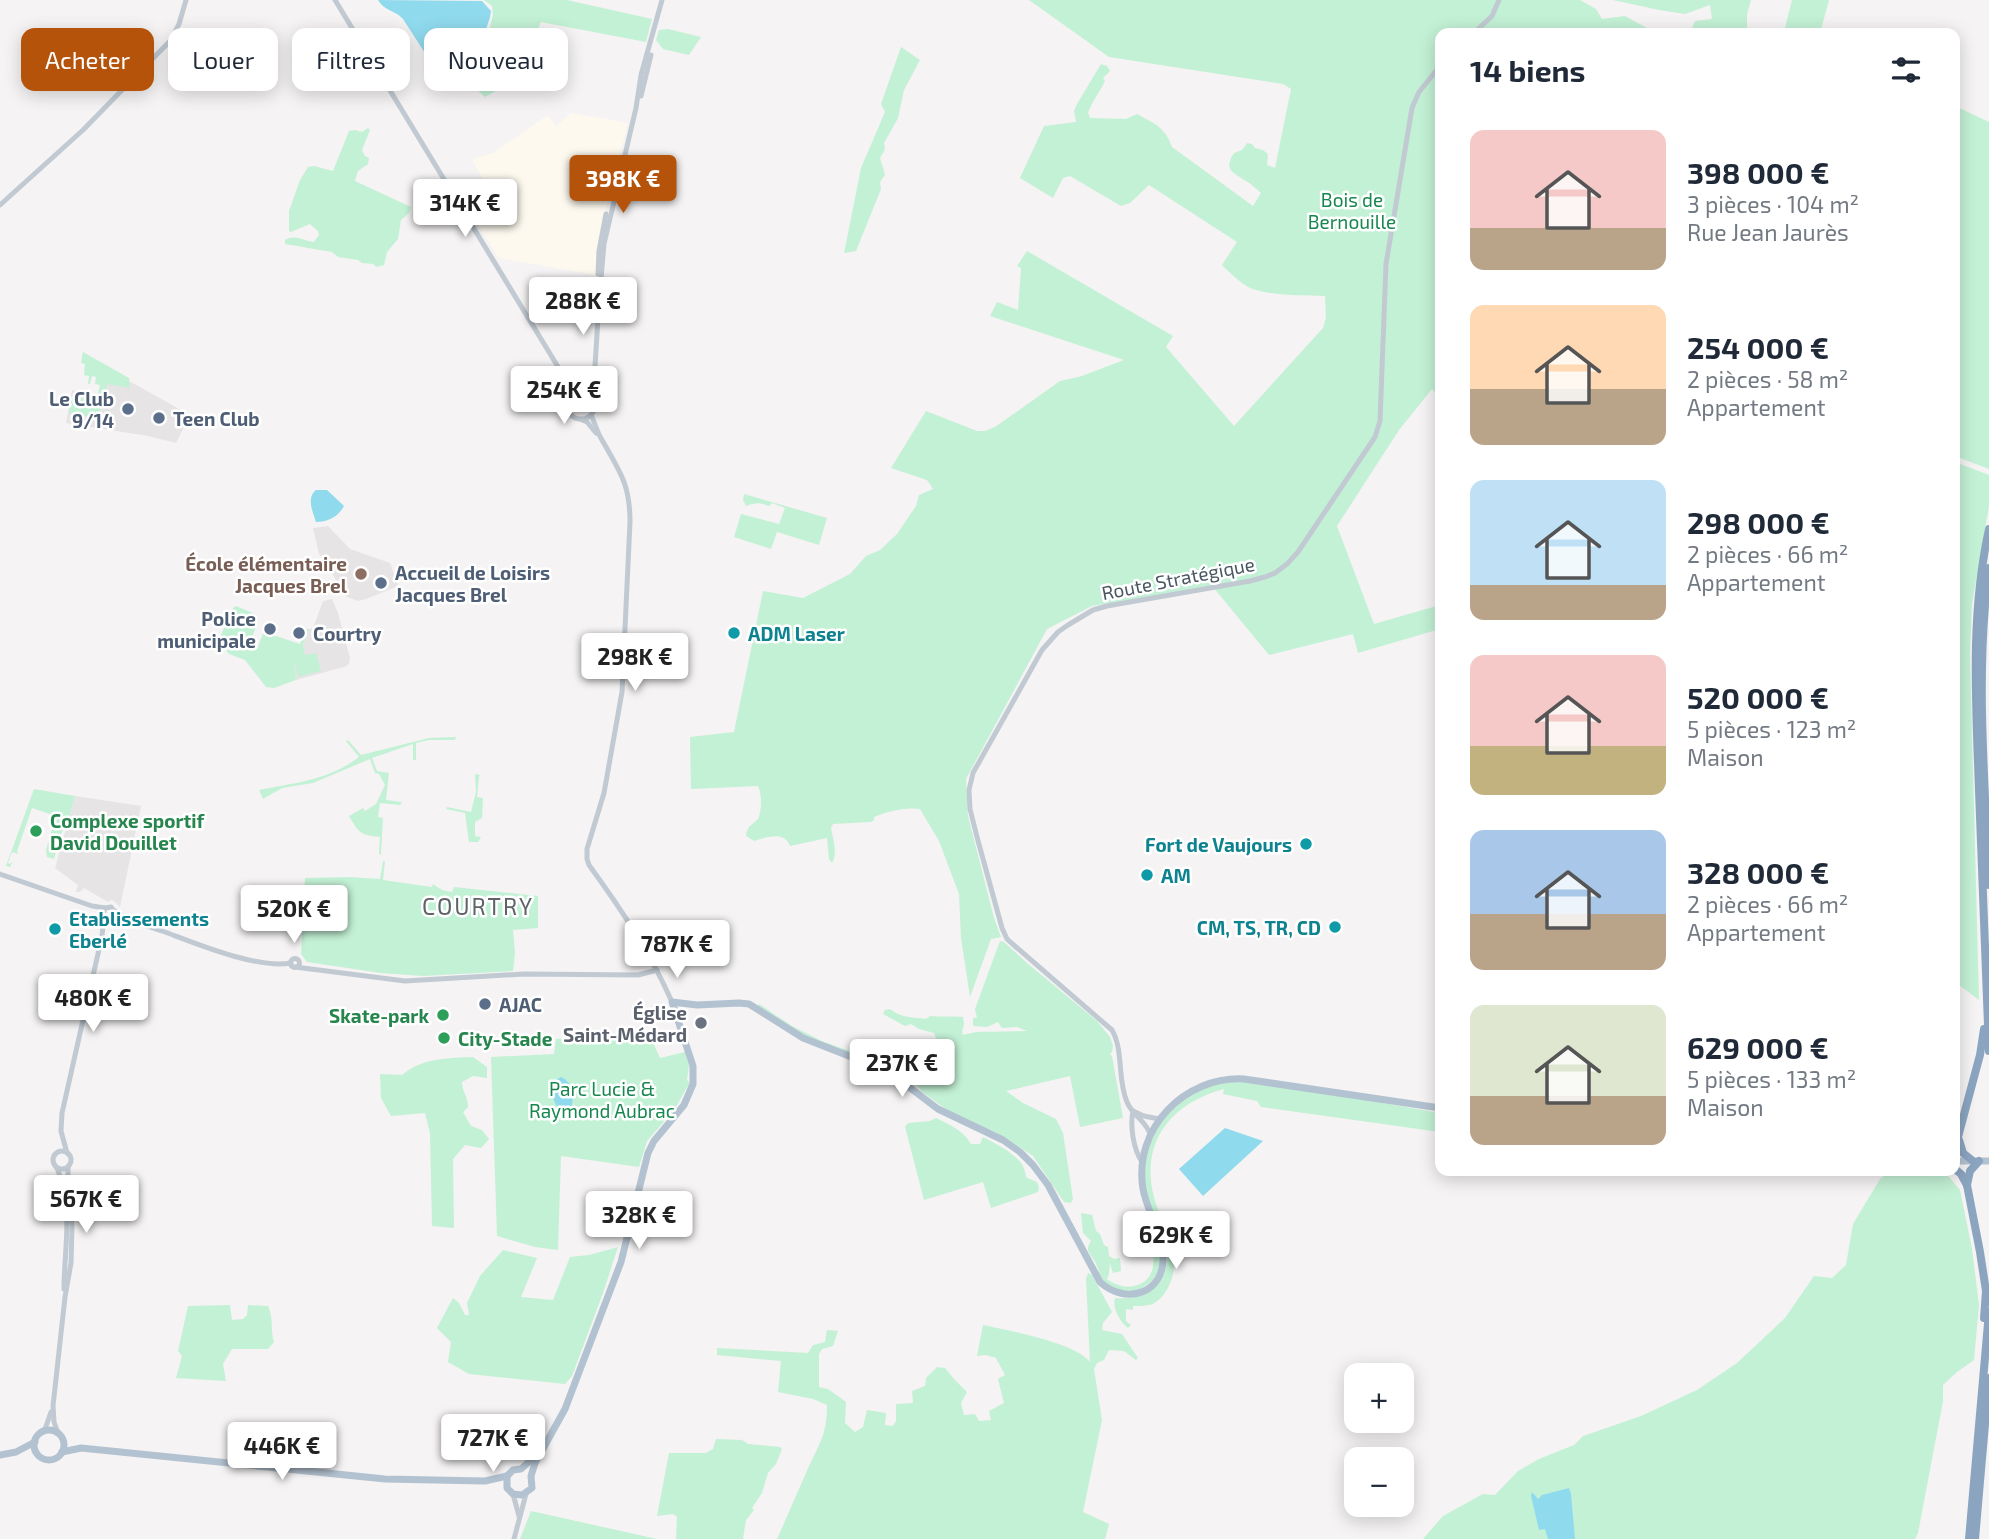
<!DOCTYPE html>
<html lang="fr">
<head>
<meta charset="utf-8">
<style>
  :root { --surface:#fff; --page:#f2f2f3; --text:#1f2937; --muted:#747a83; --accent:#b45309 }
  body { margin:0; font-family:"Exo 2",sans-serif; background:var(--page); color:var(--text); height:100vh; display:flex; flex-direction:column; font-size:26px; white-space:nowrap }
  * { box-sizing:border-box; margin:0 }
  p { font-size:23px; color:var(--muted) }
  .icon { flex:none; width:38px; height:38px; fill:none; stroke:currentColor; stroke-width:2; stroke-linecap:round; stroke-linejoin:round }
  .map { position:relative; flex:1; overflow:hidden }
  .sheet { position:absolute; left:1435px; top:28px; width:525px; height:1148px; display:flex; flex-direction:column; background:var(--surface); border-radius:14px; box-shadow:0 4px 18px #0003 }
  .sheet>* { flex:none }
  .guide { position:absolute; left:21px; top:28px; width:665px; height:63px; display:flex; gap:14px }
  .tools { position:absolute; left:1344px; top:1363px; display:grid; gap:14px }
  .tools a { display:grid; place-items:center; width:70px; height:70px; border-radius:14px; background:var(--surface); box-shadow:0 4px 18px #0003; font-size:35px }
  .price { position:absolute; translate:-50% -60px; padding:0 16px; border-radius:7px; background:#fff; color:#222; font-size:23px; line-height:46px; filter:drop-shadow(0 2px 4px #0008) }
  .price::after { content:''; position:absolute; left:50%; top:42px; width:21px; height:16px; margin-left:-10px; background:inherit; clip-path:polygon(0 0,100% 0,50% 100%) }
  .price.current { background:var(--accent); color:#fff }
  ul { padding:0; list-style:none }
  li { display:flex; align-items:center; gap:21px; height:175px; padding:0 35px }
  li span { display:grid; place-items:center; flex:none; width:196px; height:140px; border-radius:14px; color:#555 }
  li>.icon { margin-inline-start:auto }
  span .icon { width:84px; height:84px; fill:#fffc; stroke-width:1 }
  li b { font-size:30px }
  h2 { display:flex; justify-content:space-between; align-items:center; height:84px; padding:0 35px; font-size:30px }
  .tag { padding:0 24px; border-radius:14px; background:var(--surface); box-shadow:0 4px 18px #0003; font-size:24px; line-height:63px }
  .tag.current { background:var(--accent); color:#fff }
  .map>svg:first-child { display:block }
  .commercial { fill:#fdf9ef }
  .education { fill:#e6e4e5 }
  .green { fill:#c3f1d5 }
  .water { fill:#90daee }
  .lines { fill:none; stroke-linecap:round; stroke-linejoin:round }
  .minor { stroke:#c1cad2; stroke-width:5 }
  .major { stroke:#b3c2d1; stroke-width:7 }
  .highway { stroke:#8ba5c1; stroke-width:8 }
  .service-dot { fill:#5c6f8a; stroke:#fff; stroke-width:2.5 }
  .education-dot { fill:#8d6e63; stroke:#fff; stroke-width:2.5 }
  .culture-dot { fill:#0f9aa8; stroke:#fff; stroke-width:2.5 }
  .leisure-dot { fill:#2e9e5b; stroke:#fff; stroke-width:2.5 }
  .worship-dot { fill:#6b7280; stroke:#fff; stroke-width:2.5 }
  .labels { text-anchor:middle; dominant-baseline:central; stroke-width:5; stroke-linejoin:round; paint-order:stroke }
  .park-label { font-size:19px; fill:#17864f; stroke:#fff }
  .service-label { font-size:19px; font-weight:bold; fill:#4e5e75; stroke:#fff; text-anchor:start }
  .education-label { font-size:19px; font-weight:bold; fill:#785e54; stroke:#fff; text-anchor:end }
  .street-label { font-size:19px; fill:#4a5661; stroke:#fff }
  .culture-label { font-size:19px; font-weight:bold; fill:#0d838f; stroke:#fff; text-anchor:start }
  .leisure-label { font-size:19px; font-weight:bold; fill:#27864d; stroke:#fff; text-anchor:start }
  .worship-label { font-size:19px; font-weight:bold; fill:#5b616d; stroke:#fff; text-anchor:end }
  .quarter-label { font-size:23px; letter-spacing:2px; fill:#5f6368; stroke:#fff }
</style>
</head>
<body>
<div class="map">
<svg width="1989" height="1539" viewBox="0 0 1989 1539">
  <rect width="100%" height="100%" fill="#f5f3f3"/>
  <path class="commercial" d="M571,113L628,123L600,231L596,253V275L499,258L464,203L487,188L472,159L493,153L548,115L556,126Z"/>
  <g class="education">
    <path d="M111,377L131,382L190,415L176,443L148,436L66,423L72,390L99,395Z"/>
    <path d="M328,526L350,549L390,563L398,585L396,587L366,599L358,601L345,596L332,573L330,564L319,554L313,528Z"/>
    <path d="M332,599L338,613L350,658L349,664L344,667L296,680L292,659L305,655L303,645L309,629L313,628L323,601Z"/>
    <path d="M75,796L141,806L120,907L114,901L111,900L108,902L84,888L80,892H76L78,885L55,868Z"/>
  </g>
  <g class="green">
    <path d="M484,0H567L652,19L646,42L541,22L519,78L485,97L473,86L482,73L494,62L491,40L488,35L493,15L492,6Z"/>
    <path d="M1029,0H1580L1596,9L1602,19L1625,16L1656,33H1440V390L1435,393L1432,389L1399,430L1337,526L1374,624L1440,605V629L1358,653L1353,634L1269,655L1213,587L1092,606L1047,629L966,779L968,816L994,918L1001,937L991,939L970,997L961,938L959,894L939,841L920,809C904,807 889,811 874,817V820L871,822L833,824L831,828C833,839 838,853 832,863L829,859L827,838L790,846C784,831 767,837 754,841L746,836C747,826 752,825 758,819C762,809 762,795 758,786L691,789L690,737L734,732L763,591L803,598L850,574L866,556L880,550L897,534L916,506L919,495L933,489L927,480L891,468L926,411L977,431H985L995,427L1060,381L1082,376L1124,360L990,316L997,302L1018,310L1021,268L1017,266L1027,251L1173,336L1166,347L1234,426L1323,328L1326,317L1325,296C1303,295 1273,296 1253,289C1242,285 1230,273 1222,265L1237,242L1149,185L1130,203L1121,206L1070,176L1063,178L1053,198L1020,178L1044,126L1076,122L1074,111L1077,104L1101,64L1107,66L1110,71L1103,78L1105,81C1100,92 1092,101 1088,113L1090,118L1126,119L1137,114C1155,124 1165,127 1172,147L1253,206L1261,193C1256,189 1252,184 1246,181C1233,173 1223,170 1234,153L1242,150L1247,143L1252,144L1255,148L1263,150L1268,154L1267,165L1275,168L1291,89L1283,84L1109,57Z"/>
    <path d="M1613,0H1751L1747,14V32L1750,33H1692L1691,30L1695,21L1712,19L1710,5L1685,14L1659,10Z"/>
    <path d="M1792,0H1829L1820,33L1784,32Z"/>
    <path d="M668,29L701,37L689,55L663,49L656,40L659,30Z"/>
    <path d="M901,47L920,60L904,90L898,118L884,143L885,149L880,158L885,175L880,182L881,189L856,251L844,253L861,168L885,112L881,104Z"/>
    <path d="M1955,106L1989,122V469L1955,456Z"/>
    <path d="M368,128L370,130L362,150L365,156L369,158L368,164L358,171L355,181L411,207L409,213L401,220L398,239L387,252L384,265L377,267L373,264L362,263L358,260L338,257L332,252L285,244V240C294,234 304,241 314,242L319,235L318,231L310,224L291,232L289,231V211L300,180L308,167L314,166L333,171L349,131L355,130L362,132Z"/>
    <path d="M83,352L129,378L130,388L107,384L105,396L98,394L100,385L95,384L96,377L92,376L90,384H88L89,376L84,375L85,364L81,363Z"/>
    <path d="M72,397L102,402L99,418L69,413Z"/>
    <path d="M1955,462L1989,475V506L1972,604L1970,654L1979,1000L1959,985L1957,905L1955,901Z"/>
    <path d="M744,494L827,518L819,545L777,532L771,549L734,537L741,514L779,524L785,508L772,503L769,506C757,502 757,503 746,506L743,500Z"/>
    <path d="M236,606L255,614L253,621L257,623L250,644L258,647L267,623L270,624L267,633L300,644L306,629H309L303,645L305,655L316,653L321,671L298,677L293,658L296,680L274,688L266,687L245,660L229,654L222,645L218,642L233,608Z"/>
    <path d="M456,737L455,740H429L416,743V760H413V744L372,758L377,771L389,773L386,800L402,802L400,805L380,803L378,817L383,818L381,855L379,854L380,837C360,835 359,833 349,816L363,808L365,811L376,804L385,785L379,774L375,773L370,759L313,783L282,788L263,799L259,790C295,783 329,780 359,757L346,741L348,740L361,755L429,738Z"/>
    <path d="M475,774L480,775L479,777L477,797L483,798L482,818L475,822V836L481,837L478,842H469L465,813L446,809L447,807L471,812L476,792Z"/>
    <path d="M34,789L75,796L66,829L63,828L54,859L47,857L46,850L56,816L32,808L17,851L18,854L12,852L8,863L10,864L13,861L10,867L6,866Z"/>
    <path d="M383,861H385L383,880L432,887L433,884L442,890L452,892L454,887L538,896V928L513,930L515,953L513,971L423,976L381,973L307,962L301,954L305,878L349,877L380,879Z"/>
    <path d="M1000,941L1004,942L1027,963L1097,1021L1110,1037L1113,1046L1112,1052L1110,1054L1112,1056L1123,1118L1080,1127L1070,1076L1006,1091L1023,1103L1056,1119L1063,1133L1073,1199L1071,1203L1064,1202L1033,1156L1006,1138L991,1130L980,1128L946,1109L922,1092L916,1083L909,1079H903L812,1040L758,1007L759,1004L792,1026L822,1041L880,1062L883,1050C887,1049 891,1048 895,1048C912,1047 924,1057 936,1038L934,1033L919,1029L911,1024L905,1026L883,1014L885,1010L890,1009C901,1018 912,1017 926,1019L930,1016C941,1017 952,1016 963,1017L964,1024L962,1032L963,1035L976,1032L1027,1031L1017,1027L1002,1028L998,1022L987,1027L973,1026V1018H977L975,1009Z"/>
    <path d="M649,1034L660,1058L685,1052L689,1066L687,1080L689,1082V1087H687L675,1109L647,1141L639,1167L561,1156L558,1250L535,1247L497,1236L491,1057L554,1054L556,1039Z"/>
    <path d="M473,1057L487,1067V1078L473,1076L462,1082C462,1091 468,1097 468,1107L463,1112L471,1126L482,1130L489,1139L481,1148L465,1145L453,1159L454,1228L432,1226L430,1133L425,1113L391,1116L381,1098L380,1074L402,1075C422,1058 448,1058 473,1057Z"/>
    <path d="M1244,1082L1355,1098L1440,1113V1132L1261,1107L1257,1101L1223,1094L1224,1089C1174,1102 1141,1139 1153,1193C1157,1212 1168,1230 1173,1249C1178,1267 1170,1298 1150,1305C1145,1306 1138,1306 1133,1306V1310L1126,1309V1321L1131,1325L1128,1328C1120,1322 1112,1308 1115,1298C1132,1299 1148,1297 1159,1283C1182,1252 1147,1216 1145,1185C1142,1138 1171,1095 1217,1084C1225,1082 1235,1082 1244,1082Z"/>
    <path d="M936,1118C950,1125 963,1130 971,1144H980L983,1137C993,1142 1018,1155 1023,1166C1025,1170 1025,1174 1027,1178L1037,1182L1039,1187L1038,1192L991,1208L983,1182L924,1200L905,1127L908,1123L930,1121Z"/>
    <path d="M1901,1171H1944L1960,1190L1972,1249L1979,1305L1974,1360L1957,1372L1943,1385V1401L1918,1533L1915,1539H1423L1443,1516L1483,1494L1495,1495L1518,1471L1539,1459L1574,1445L1583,1436L1641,1416L1697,1390L1737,1363L1785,1318L1814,1276L1832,1278L1846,1265L1853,1224L1880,1179L1888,1173Z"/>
    <path d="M1081,1213L1092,1215L1096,1231L1100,1234L1104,1245L1108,1247L1109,1256L1114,1259L1120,1258L1121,1271L1113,1273L1110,1263L1109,1274L1107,1279C1115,1285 1124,1288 1134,1286C1165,1279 1151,1241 1146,1221V1217H1148C1153,1230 1160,1244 1160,1258C1160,1288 1128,1300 1106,1283C1098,1277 1099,1267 1094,1260C1089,1253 1085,1250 1091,1241L1083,1233Z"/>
    <path d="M618,1247L603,1293L572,1376L565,1384L469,1374L448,1362L451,1342L437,1328L453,1298L459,1303L465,1315H469L467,1303L480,1276L503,1250L537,1258L521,1297L553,1300L570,1257L589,1255Z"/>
    <path d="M1088,1273L1092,1275L1112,1312L1103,1323L1102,1330L1122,1334L1138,1358L1136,1360L1124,1351L1109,1350L1104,1360L1097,1363L1094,1369L1102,1420L1083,1512L1109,1524L1105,1539H777C787,1517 796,1495 806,1473C818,1445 827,1437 827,1405L813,1399L778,1392L781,1361L717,1355V1348L808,1353L813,1345L825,1342L827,1330L838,1331L833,1346L822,1349L819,1354V1387L828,1389L846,1402L845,1423L855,1432L863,1427L867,1410L886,1413L885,1425L893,1426L896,1421V1404L913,1403L912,1391L925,1386L926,1378L937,1367L945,1368L954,1379L967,1392L961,1403L964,1415L975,1414L979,1421L991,1420L989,1411L1004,1403L998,1379L1005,1375L996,1358L986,1355L977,1356L983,1325C1009,1331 1075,1342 1090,1362L1086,1279Z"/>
    <path d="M230,1305L232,1320L243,1319L247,1315L248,1305L268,1306C274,1318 270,1330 274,1342L268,1349H232L223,1364L226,1381L176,1378L182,1356L178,1351L188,1306Z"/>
    <path d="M716,1439L742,1440L748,1444L780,1447L782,1449L776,1464L768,1473L762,1493L752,1508L754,1510L746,1520L743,1539H676L677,1517L673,1514L657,1516L669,1453H706L713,1449Z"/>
    <path d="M531,1511L657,1539H520Z"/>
  </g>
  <g class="water">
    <path d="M378,0L482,1L491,11L490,17L473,71L463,82C442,87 445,76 434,67L403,19C395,10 384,11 378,0Z"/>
    <path d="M316,490H327L344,506C338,517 328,522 316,522C313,512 306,498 316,490Z"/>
    <path d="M561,1077C575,1083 574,1100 570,1113L567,1115C554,1109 551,1095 553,1082Z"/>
    <path d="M1225,1128L1263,1141L1203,1196L1179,1169Z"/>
    <path d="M1569,1488L1571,1494L1575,1539H1548L1545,1529L1539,1530L1531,1496L1532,1492L1538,1499L1542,1495Z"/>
  </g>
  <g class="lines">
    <g class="minor">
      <path d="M335,0L566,380L579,391"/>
      <path d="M1474,33L1492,16L1499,0"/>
      <path d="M641,96L651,55"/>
      <path d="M0,205L83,130L171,40L179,24L186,0"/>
      <path d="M598,274L599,251L606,214"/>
      <circle cx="581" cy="405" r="14"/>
      <path d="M593,398L599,302L604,244L636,108L641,75L662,0"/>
      <path d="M591,415C595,423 597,432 602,440C620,472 630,484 630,522L622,692L604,793L587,849V859L589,865C621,909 650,952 672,1002"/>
      <path d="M580,419L587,422L596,433"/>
      <path d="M0,874L92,906L105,908"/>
      <path d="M115,911C130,922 148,926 165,932C197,944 257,969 291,963"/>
      <path d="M113,918L115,913L111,907L105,908L103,914L107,919H126"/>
      <circle cx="295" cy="963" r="4.5"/>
      <path d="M295,967L405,981L524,974L638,975L657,970"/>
      <path d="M1133,1111C1130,1125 1133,1149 1142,1162"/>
      <path d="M1133,1111L1144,1116L1159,1119"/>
      <path d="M1150,1134C1146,1121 1132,1115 1127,1102C1117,1079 1124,1051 1112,1030L1016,947L1007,939L1002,928L977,837L970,809L969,790L973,773L1042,650L1058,632L1068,625L1093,610L1107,606L1250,581L1265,577L1275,573L1287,564L1298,552L1375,437L1380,421L1386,264L1412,108L1419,92L1440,66"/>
      <circle cx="62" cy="1160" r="9"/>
      <path d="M67,1153L61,1131L62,1113L102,936L104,917"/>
      <path d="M57,1168C74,1207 64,1249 64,1289"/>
      <path d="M44,1432L51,1412"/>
      <path d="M58,1433L54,1422L53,1406L65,1297L71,1263L72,1226L68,1182V1167"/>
      <path d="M513,1494L519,1516"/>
      <path d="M514,1539L526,1494"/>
    </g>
    <g class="major">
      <path d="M1955,1161H1989"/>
      <circle cx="49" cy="1445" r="15"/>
      <path d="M541,1451L521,1469L513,1470L507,1476V1488L513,1494L522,1495L532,1488L531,1476L535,1463L565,1409L621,1262L648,1153L654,1141L684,1105L693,1084V1066L672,1002L697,1005L739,1003L749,1004L803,1038L882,1069L897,1078L938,1109L1003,1140L1020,1152L1033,1165L1048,1185L1100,1282C1126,1306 1165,1293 1163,1256C1162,1232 1147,1212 1143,1189C1133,1129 1184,1076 1244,1079L1440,1108"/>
      <path d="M62,1452L81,1448L385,1479L485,1481L507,1476"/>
      <path d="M0,1455L16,1452L35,1442"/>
    </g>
    <g class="highway">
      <path d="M1989,529C1970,615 1976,702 1979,790C1982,877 1985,964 1989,1051"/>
      <path d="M1989,568C1975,673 1985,779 1989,885"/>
      <path d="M1959,1140L1963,1153L1973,1161"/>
      <path d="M1955,1148L1980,1055L1984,1029"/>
      <path d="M1955,1169L1961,1174L1967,1185L1980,1252L1986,1291L1984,1318"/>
      <path d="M1967,1185L1970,1171L1979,1161"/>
      <path d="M1969,1539L1989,1312"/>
      <path d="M1975,1539L1989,1378"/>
    </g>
  </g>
  <g class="service-dot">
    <circle cx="128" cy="409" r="7"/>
    <circle cx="159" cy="418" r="7"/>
    <circle cx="381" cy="583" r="7"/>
    <circle cx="270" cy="629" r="7"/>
    <circle cx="299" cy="633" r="7"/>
    <circle cx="485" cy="1004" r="7"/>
  </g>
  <circle class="education-dot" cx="361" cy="574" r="7"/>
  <g class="culture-dot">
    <circle cx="734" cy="633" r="7"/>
    <circle cx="1306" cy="844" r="7"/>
    <circle cx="1147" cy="875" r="7"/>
    <circle cx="1335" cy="927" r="7"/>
    <circle cx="55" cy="929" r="7"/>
  </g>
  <g class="leisure-dot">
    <circle cx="36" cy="831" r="7"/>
    <circle cx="443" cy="1015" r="7"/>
    <circle cx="444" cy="1038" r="7"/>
  </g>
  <circle class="worship-dot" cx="701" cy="1023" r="7"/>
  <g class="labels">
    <g class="park-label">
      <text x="1352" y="199">Bois de<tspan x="1352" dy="22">Bernouille</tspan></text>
      <text x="602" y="1088">Parc Lucie &amp;<tspan x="602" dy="22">Raymond Aubrac</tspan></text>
    </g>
    <g class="service-label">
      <text x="114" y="398" text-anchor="end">Le Club<tspan x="114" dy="22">9/14</tspan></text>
      <text x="173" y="418">Teen Club</text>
      <text x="395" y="572">Accueil de Loisirs<tspan x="395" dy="22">Jacques Brel</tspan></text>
      <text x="256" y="618" text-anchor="end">Police<tspan x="256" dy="22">municipale</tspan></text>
      <text x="313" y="633">Courtry</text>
      <text x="499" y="1004">AJAC</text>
    </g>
    <g class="education-label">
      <text x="347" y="563">École élémentaire<tspan x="347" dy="22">Jacques Brel</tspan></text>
    </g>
    <g class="street-label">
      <text transform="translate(1178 578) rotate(-11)">Route Stratégique</text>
    </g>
    <g class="culture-label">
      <text x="748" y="633">ADM Laser</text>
      <text x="1292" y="844" text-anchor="end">Fort de Vaujours</text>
      <text x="1161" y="875">AM</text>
      <text x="69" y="918">Etablissements<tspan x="69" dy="22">Eberlé</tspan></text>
      <text x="1321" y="927" text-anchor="end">CM, TS, TR, CD</text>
    </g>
    <g class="leisure-label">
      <text x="50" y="820">Complexe sportif<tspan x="50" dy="22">David Douillet</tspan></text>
      <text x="429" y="1015" text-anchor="end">Skate-park</text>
      <text x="458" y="1038">City-Stade</text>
    </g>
    <g class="worship-label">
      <text x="687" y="1012">Église<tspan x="687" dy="22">Saint-Médard</tspan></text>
    </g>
    <g class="quarter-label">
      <text x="478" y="906">COURTRY</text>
    </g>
  </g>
</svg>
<div class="tools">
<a>+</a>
<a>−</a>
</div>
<b class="price current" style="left:623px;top:215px">398K €</b>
<b class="price" style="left:465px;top:239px">314K €</b>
<b class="price" style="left:583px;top:337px">288K €</b>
<b class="price" style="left:564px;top:426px">254K €</b>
<b class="price" style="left:635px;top:693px">298K €</b>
<b class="price" style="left:294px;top:945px">520K €</b>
<b class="price" style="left:677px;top:980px">787K €</b>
<b class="price" style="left:93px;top:1034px">480K €</b>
<b class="price" style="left:902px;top:1099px">237K €</b>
<b class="price" style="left:86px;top:1235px">567K €</b>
<b class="price" style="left:639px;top:1251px">328K €</b>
<b class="price" style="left:1176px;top:1271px">629K €</b>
<b class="price" style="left:493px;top:1474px">727K €</b>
<b class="price" style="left:282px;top:1482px">446K €</b>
<div class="guide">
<a class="tag current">Acheter</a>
<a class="tag">Louer</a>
<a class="tag">Filtres</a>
<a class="tag">Nouveau</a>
</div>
<section class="sheet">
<h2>14 biens<svg class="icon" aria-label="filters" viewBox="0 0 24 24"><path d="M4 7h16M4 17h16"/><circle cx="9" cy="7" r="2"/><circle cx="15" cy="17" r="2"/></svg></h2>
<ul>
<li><span style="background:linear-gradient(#f6c9c9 70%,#b9a48a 0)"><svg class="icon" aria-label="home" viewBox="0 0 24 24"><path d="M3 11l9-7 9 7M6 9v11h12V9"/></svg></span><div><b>398 000 €</b><p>3 pièces · 104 m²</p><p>Rue Jean Jaurès</p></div></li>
<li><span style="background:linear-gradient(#ffd9b3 60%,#b9a48a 0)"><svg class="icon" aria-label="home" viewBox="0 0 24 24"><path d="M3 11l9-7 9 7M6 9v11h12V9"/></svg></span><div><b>254 000 €</b><p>2 pièces · 58 m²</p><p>Appartement</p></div></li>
<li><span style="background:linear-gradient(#bfe0f5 75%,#b9a48a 0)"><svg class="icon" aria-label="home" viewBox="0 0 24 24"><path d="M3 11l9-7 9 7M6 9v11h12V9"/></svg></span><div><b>298 000 €</b><p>2 pièces · 66 m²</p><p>Appartement</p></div></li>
<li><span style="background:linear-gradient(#f6c9c9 65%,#c2b280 0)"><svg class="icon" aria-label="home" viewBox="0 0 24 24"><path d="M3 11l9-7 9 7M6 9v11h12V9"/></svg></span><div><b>520 000 €</b><p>5 pièces · 123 m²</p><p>Maison</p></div></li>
<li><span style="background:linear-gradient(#a9c7e8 60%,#b9a48a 0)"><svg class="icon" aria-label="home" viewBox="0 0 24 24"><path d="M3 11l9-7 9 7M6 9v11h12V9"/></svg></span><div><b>328 000 €</b><p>2 pièces · 66 m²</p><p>Appartement</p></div></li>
<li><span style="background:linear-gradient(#dfe7d0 65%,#b9a48a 0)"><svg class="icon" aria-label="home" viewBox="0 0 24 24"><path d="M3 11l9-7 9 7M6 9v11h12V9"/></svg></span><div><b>629 000 €</b><p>5 pièces · 133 m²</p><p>Maison</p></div></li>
</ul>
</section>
</div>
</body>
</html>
